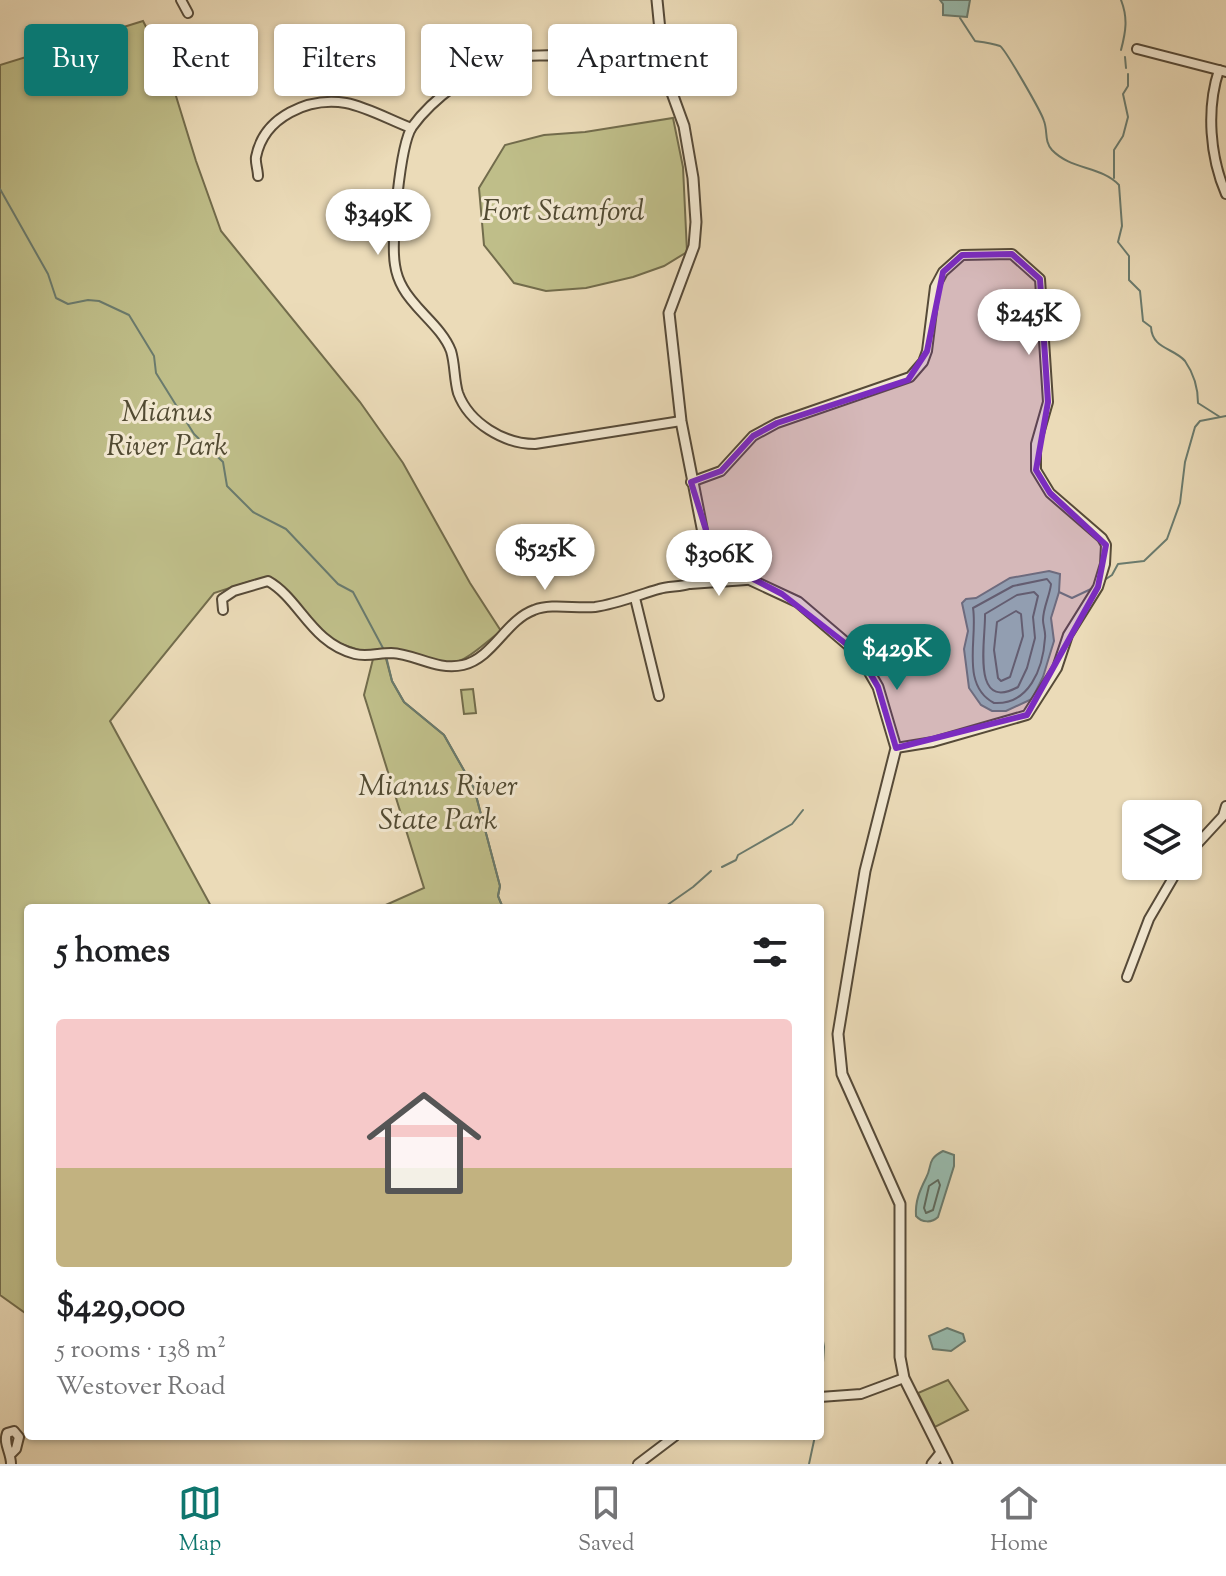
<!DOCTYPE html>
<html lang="en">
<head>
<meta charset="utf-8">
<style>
  :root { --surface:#fff; --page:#f6f6f6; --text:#202124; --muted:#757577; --line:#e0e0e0; --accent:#0f766e }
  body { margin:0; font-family:"Sorts Mill Goudy",serif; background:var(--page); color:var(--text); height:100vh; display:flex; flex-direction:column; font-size:30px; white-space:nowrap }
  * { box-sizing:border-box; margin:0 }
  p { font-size:26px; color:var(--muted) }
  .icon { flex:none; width:44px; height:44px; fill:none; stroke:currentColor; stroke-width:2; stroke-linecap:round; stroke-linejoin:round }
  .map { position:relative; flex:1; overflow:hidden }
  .panel { position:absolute; left:24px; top:904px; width:800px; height:536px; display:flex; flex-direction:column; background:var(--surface); border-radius:8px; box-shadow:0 2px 6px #0004 }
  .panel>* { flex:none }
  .banner { position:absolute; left:24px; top:24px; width:800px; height:72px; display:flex; gap:16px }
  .tools { position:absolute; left:1122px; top:800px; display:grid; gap:16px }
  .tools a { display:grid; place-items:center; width:80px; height:80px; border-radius:8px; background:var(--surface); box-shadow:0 2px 6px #0004; font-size:40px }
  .price { position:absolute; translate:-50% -68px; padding:0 18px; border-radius:28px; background:#fff; color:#222; font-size:26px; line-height:52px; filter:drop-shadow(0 2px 4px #0008) }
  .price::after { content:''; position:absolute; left:50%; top:48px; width:24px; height:18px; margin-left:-12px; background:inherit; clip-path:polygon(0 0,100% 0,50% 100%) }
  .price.current { background:var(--accent); color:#fff }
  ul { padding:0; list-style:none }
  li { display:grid; align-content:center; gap:16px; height:424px; padding:0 32px }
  li span { display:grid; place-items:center; height:248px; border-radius:8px; color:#555 }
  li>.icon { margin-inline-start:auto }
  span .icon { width:144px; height:144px; fill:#fffc; stroke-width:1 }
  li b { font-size:34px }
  h2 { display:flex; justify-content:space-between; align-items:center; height:96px; padding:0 32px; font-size:34px }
  .pill { padding:0 28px; border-radius:8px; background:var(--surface); box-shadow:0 2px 6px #0004; font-size:28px; line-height:72px }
  .pill.current { background:var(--accent); color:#fff }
  .menu { display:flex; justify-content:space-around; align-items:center; height:112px; border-top:2px solid var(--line); background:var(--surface); font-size:22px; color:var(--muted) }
  .menu a { display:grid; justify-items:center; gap:4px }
  .menu .current { color:var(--accent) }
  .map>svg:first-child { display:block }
  .green { fill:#bfbe89; stroke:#726c4c; stroke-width:2 }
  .water { fill:#98bbae; stroke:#6a7b6e; stroke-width:2 }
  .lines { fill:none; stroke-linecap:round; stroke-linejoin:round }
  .shore { stroke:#5e6a5e; stroke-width:2 }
  .stream { stroke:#6a7b6e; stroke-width:2 }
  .minor-casing { stroke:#564a38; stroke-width:12 }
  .tertiary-casing { stroke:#564a38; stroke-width:13 }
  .minor { stroke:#f2e8d1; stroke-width:8 }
  .tertiary { stroke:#f2e8d1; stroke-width:9 }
  .marked { fill:#7b2cbf; fill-opacity:0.2; stroke:#7b2cbf; stroke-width:6; stroke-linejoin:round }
  .labels { text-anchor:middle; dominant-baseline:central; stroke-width:6; stroke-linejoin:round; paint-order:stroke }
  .park-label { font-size:30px; font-style:italic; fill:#524b33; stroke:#f2e8d1 }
</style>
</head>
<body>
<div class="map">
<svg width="1226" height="1464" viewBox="0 0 1226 1464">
  <rect width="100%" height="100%" fill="#ebdbb8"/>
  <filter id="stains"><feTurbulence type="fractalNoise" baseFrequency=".0025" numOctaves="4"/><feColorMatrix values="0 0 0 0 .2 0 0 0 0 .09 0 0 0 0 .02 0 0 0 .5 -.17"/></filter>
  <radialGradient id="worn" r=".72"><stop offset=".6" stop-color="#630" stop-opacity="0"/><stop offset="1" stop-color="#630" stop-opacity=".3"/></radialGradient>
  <g class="green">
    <path d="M143,21L167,67L196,161L221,231L360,402L403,463L470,583L501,631C488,640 473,656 459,661C434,670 410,645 384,651L392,681L404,702L444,735L474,788L500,886L498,896L503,908H379L424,888L364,695L374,655L332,641L269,579L251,581L214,593L110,721L212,908H28V1315L0,1295V65Z"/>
    <path d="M673,118L683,167L687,252L664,266L633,277L586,288L546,291L514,283L484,245L479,188L505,145L544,135L585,132Z"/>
    <path d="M473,689L476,713L464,714L461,690Z"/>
    <path d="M948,1380L968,1410L935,1427L918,1393Z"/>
  </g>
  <g class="water">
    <path d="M940,0H970L967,17L943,15V4Z"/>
    <path d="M1049,571L1060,574L1059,592L1051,618L1054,641L1043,677L1032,699L1006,711H992L981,705L969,688L964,649L968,631L962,603L966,599L976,598L1010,578Z"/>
    <path d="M943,1151L954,1155V1166L938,1217C932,1223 922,1223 916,1216C915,1201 920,1190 926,1178C933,1165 926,1160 943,1151Z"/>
    <path d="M947,1328L963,1334L965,1341L951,1351L933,1349L929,1336Z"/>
  </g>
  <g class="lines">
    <g class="shore">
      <path d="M1047,579L1051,584C1050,595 1043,608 1043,620C1043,626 1046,632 1045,638C1043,669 1029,705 994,703C960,685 978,638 973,608L1013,586Z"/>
      <path d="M1034,592L1038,596L1033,617L1035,638L1027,668L1018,687C970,713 986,638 985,614L1017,595Z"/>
      <path d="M1016,611L1021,614L1023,636L1010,677L1001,681L998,678L994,650L997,622Z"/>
      <path d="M938,1180L940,1185L933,1210L926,1213L924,1208L929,1186Z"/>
    </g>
    <g class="stream">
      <path d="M1121,0C1128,18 1126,31 1121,50"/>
      <path d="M960,18L975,41C983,42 992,43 1000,46C1005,49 1041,111 1044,121C1048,132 1044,141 1052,150C1071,170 1101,166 1119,185L1122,226L1118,242L1129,256V280L1140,291L1143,321L1151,327C1152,349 1174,348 1185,361C1194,374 1198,388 1198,403L1220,417"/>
      <path d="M1125,57L1126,68"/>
      <path d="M1114,178V150L1123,136L1128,117L1123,94L1128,86V74"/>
      <path d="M0,189L48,274L56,298L68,304L88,300L99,301L129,315L154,356L156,373L194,434L223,462L227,486L253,512L286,529L338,584L353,592L384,650"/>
      <path d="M1106,579L1112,575L1118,564L1144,561L1167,539L1180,503L1185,462L1195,427L1200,421L1226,416"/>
      <path d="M1059,592L1072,598L1091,589"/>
      <path d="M386,656L392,681L404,702L444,735L474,788L500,886L498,896L503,908"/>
      <path d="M722,867L736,860L738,855L792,824L803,810"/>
      <path d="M663,908L693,887L711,871"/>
      <path d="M820,1324L824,1347L821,1394"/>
      <path d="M809,1464L815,1436"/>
    </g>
    <g class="minor-casing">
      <g id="minor">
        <path d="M181,0L188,13"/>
        <path d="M660,33C629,40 597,49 565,54C547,57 528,54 510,58C477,65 432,99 412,127C400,145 391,242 395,265C396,272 399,281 403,288C415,310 442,327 451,351C455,364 454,379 458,393C469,423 504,444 535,444L681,421"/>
        <path d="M1137,49L1226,72"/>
        <path d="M1219,70C1206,109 1210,157 1226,194"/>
        <path d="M258,176C258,170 255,162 256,157C264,116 309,97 346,103C367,107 390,120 411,128"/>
        <path d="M691,482L721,471L753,436L777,423L910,377L923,362L927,351L935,287L943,272L962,255L1012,254L1040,279L1048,402L1036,444V470L1050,493L1102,538L1106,545L1105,564L1098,587L1068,635L1057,668L1027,715L933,742L896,748"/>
        <path d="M690,584L746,580"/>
        <path d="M635,598L659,696"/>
        <path d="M223,610L222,599L234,591L268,581C300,599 311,643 355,654C367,657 379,653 391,653C416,654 437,671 463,665C493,658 506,620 534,610C552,603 576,609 595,607C617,604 638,595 659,589C668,586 680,587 689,584C700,579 708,567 715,559"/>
        <path d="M1188,854L1223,816L1226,806"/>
        <path d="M1127,977L1149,919L1180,866"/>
        <path d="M820,1397L861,1394L904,1378"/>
        <path d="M11,1464C11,1452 3,1444 7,1433L14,1431L19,1437L16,1449L11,1454"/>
        <path d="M638,1464L675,1436"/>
      </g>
    </g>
    <g class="tertiary-casing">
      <g id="tertiary">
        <path d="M657,0L664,71L684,126L693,178L696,222L694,246L669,313L681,421L704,538L715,559L725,568L798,602L859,654L878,687L896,748L865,871L838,1034L842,1074L900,1204V1357L904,1378L947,1464"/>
        <path d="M932,1464L940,1454"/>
      </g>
    </g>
    <use href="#minor" class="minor"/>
    <use href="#tertiary" class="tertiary"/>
  </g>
  <path class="marked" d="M1012,254L1040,279L1048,402L1036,470L1050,493L1106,545L1098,587L1027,715L896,748L878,687L859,654L782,594L715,559L691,482L721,471L753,436L777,423L908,380L927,351L943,272L962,255Z"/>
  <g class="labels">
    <g class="park-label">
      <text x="563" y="212">Fort Stamford</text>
      <text x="167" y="413">Mianus<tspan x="167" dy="34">River Park</tspan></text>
      <text x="438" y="787">Mianus River<tspan x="438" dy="34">State Park</tspan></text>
    </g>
  </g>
  <rect width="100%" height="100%" filter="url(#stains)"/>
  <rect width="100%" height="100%" fill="url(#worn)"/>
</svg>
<div class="tools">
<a><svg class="icon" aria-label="layers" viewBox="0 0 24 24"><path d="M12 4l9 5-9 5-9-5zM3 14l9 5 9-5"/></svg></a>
</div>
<b class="price" style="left:378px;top:257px">$349K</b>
<b class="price" style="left:1029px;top:357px">$245K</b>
<b class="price" style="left:545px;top:592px">$525K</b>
<b class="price" style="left:719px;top:598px">$306K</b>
<b class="price current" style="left:897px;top:692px">$429K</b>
<div class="banner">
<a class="pill current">Buy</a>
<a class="pill">Rent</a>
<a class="pill">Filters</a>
<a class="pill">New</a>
<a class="pill">Apartment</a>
</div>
<section class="panel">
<h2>5 homes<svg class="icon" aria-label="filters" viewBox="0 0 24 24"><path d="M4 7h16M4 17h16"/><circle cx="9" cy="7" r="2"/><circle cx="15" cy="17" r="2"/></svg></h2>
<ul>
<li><span style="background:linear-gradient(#f6c9c9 60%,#c2b280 0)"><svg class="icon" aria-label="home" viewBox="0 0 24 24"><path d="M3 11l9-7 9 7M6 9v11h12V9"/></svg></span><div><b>$429,000</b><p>5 rooms · 138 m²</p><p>Westover Road</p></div></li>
</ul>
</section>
</div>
<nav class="menu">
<a class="current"><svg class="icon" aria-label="map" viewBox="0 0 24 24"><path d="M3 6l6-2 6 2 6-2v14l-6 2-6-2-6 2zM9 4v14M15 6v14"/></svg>Map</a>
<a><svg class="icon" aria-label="saved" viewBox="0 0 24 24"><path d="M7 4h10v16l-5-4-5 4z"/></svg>Saved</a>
<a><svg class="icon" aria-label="home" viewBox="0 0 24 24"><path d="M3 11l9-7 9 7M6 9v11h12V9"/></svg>Home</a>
</nav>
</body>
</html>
